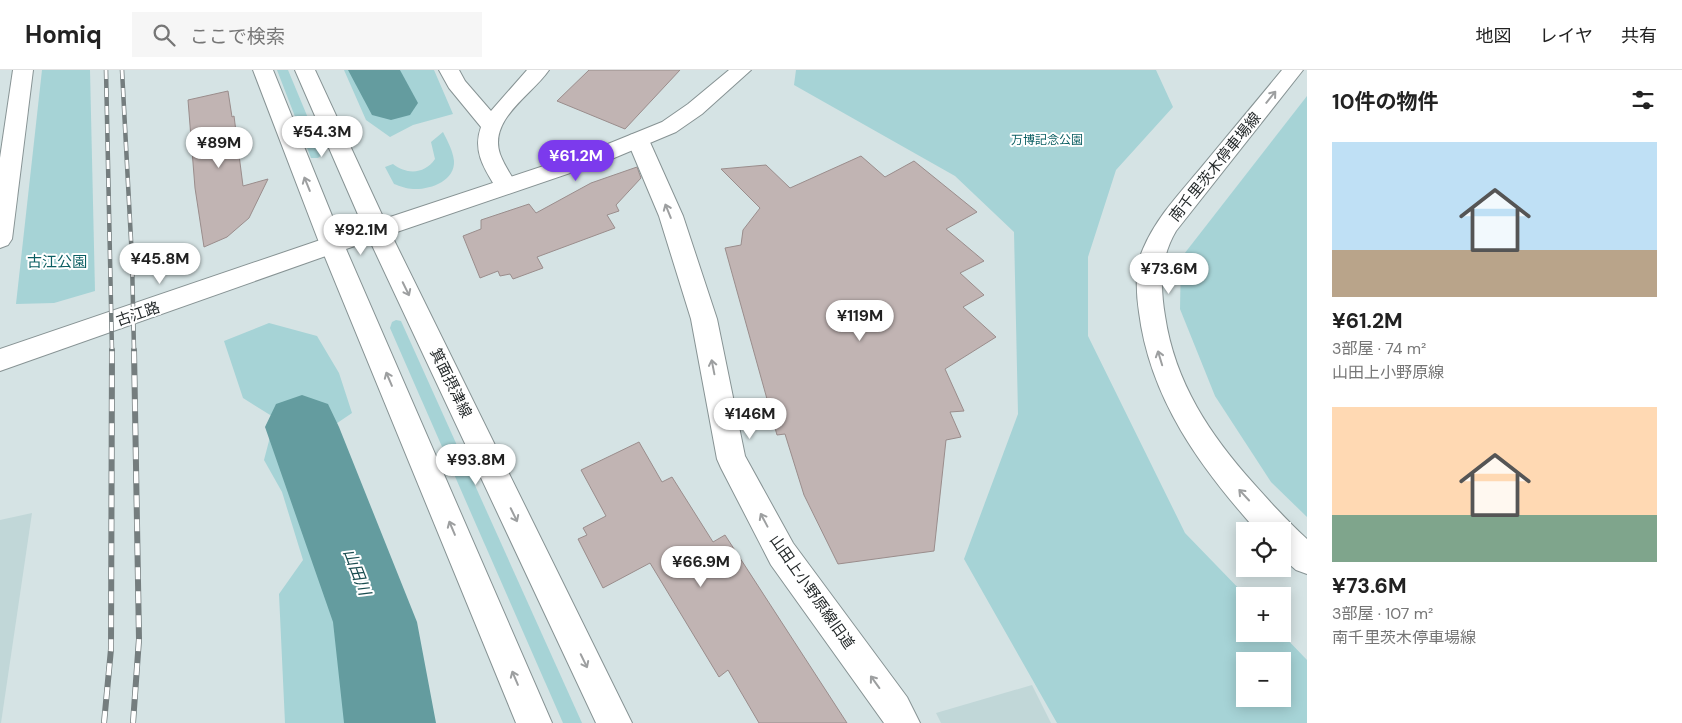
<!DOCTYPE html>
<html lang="ja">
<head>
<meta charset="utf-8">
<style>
  :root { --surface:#fff; --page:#f6f6f6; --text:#222; --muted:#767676; --line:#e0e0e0; --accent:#7c3aed }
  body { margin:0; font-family:"DM Sans","Noto Sans JP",sans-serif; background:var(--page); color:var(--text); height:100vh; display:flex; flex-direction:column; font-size:19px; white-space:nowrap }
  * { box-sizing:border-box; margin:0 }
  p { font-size:16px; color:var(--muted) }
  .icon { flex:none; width:28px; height:28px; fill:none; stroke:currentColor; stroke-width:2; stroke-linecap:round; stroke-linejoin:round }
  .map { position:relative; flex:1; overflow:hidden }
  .side { display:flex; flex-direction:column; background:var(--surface); width:375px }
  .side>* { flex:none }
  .tools { position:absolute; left:1236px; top:452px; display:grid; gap:10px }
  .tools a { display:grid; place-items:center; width:55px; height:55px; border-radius:0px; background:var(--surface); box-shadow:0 2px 12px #0003; font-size:25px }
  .price { position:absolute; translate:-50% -42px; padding:0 11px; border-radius:18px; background:#fff; color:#222; font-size:16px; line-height:32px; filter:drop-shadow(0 1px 2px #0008) }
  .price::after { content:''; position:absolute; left:50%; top:30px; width:15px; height:11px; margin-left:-8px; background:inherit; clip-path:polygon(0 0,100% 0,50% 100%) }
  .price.active { background:var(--accent); color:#fff }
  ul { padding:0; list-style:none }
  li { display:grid; align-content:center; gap:10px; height:265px; padding:0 25px }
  li span { display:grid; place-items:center; height:155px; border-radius:0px; color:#555 }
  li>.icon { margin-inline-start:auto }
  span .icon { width:90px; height:90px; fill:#fffc; stroke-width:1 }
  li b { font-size:21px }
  h2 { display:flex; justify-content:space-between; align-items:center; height:60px; padding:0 25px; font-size:21px }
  header { display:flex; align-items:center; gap:30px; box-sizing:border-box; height:70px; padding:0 25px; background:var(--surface); border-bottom:1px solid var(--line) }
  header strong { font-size:24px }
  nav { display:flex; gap:28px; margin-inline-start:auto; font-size:18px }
  .search { width:350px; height:45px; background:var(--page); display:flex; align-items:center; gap:12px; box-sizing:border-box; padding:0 18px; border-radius:0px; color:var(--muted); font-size:19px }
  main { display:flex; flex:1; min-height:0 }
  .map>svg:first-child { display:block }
  .built { fill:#c1d7d8 }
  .green { fill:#a6d3d6; fill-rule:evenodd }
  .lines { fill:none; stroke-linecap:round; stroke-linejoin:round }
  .river { fill:#649c9f; fill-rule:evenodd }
  .building { fill:#c1b4b3; stroke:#9a8d8c }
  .minor-casing { stroke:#879394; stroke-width:2 }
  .tertiary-casing { stroke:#879394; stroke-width:2 }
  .secondary-casing { stroke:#879394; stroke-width:2 }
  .minor { fill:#fff; fill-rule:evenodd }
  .tertiary { fill:#fff; fill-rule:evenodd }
  .secondary { fill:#fff; fill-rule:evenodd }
  .rail-far1-casing { stroke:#747d7e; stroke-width:4.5 }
  .rail-casing { stroke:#747d7e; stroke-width:6 }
  .rail-far1 { stroke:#fff; stroke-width:3; stroke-dasharray:9; stroke-linecap:butt }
  .rail { stroke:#fff; stroke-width:4.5; stroke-dasharray:12; stroke-linecap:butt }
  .oneway { stroke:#9d9fa0 }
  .labels { text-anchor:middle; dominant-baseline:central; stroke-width:4; stroke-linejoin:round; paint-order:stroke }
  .far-park-label { font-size:12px; fill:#0c5f63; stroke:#fff }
  .street-label { font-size:15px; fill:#252a2b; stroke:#fff }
  .park-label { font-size:15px; fill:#0c5f63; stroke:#fff }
  .water-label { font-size:16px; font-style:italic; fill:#1b4e51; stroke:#fff }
</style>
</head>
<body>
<header>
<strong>Homiq</strong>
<div class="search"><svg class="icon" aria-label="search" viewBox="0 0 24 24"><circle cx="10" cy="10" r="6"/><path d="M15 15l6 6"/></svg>ここで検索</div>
<nav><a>地図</a><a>レイヤ</a><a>共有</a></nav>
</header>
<main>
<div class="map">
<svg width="1307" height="653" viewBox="0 0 1307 653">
  <rect width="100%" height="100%" fill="#d5e3e4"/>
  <g class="built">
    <path d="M32,443L1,653H0V450Z"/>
    <path d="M1032,615L1051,653H941L936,643Z"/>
  </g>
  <g class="green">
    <path d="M42,0H90L95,221L54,233L16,234Z"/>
    <path d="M277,0H288L323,84L318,88H311Z"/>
    <path d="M344,0H376L394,8H403L400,0H434L453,44L413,55L390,67L366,50Z"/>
    <path d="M796,0H1156L1173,37L1116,100L1088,187V266L1185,463L1246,526L1245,564H1282L1307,590V653H1057L964,489L1018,344L1014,162L955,106L794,15ZM1245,591H1282V629H1245Z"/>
    <path d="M1307,26V447L1271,412L1215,326L1180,239L1181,188Z"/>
    <path d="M443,62C448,72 453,81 454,91C455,111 430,120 413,119C407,119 400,116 394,114L385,97L393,94C407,105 425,104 435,89L431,72Z"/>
    <path d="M396,250L401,251L582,653H563L390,258L392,252Z"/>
    <path d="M269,253L317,266L339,303L352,343L318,366L351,554L401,653H285L279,524L303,490L282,422L264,390L275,348L243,328L224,271Z"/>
  </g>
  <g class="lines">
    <g class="river">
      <path d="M348,0H400L418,33L410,45L391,50L372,45Z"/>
      <path d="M302,325L328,334L339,357L417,552L436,653H344L333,552L265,357L276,334Z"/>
    </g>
  </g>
  <g class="building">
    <path d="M589,0H680L625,59L557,31Z"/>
    <path d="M228,21L232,47L234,46L243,116L268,109L249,148L227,167L204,177L195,118L188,30Z"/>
    <path d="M861,86L885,107L914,91L977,142L946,159L984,191L960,203L984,225L963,237L996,267L945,299L964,341L950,342L961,367L946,370L934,481L838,494L804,425L785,364L777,365L725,178L741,175L743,160L760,138L721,99L766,95L790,118Z"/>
    <path d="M637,97L641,108L616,135L619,141L607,145L615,158L537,187L543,198L513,209L510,204L500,206L498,201L480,208L463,166L481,159V150L529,134L536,143L591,113Z"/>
    <path d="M639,372L662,412L672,407L713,472L725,465L847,653H759L728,600L719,607L650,493L603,518L578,469L587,465L583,458L606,446L581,400Z"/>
  </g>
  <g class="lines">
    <g class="minor-casing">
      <g id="minor">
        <path d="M13,0H33L12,169L8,175L0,178V88Z"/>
        <path d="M439,0H459L465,11L491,41L527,0H549C533,24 488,49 500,84C504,95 511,105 517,115L514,121L506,123L498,121C485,100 472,82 481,57L449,18Z"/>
        <path d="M638,63L646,65L649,70L683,146L717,249L745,386L793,473L907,627L920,653H884L771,495L721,398L717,389L691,249L659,146L627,70L630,65Z"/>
      </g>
    </g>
    <g class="tertiary-casing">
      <path id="tertiary" d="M332,166L340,169L344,175L340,181L0,301V279Z"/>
    </g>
    <g class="secondary-casing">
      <g id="secondary">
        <path d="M253,0H273L339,163L363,156L295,0H315L384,149L598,78L662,52L688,34L729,0H751L702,44L676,62L614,88L391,164L632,653H596L370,171L346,179L552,653H516L320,175Z"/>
        <path d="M1282,0H1303L1176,161C1160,188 1160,216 1165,246C1175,313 1210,365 1254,414C1272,434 1288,452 1307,469V504L1296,500L1282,488V461H1257C1200,397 1150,329 1139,242C1136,222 1135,197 1143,179C1156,148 1179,124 1200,99C1227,66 1255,33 1282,0Z"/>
      </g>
    </g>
    <use href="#minor" class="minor"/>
    <use href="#tertiary" class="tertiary"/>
    <use href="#secondary" class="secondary"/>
    <g class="rail-far1-casing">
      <g id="rail-far1">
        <path d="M106,0L112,281"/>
        <path d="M122,0L132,189L134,281"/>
      </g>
    </g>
    <g class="rail-casing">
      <g id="rail">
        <path d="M104,653L111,579L112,280"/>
        <path d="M133,653L139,569L134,280"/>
      </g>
    </g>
    <use href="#rail-far1" class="rail-far1"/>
    <use href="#rail" class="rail"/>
  </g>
  <defs><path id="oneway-shaft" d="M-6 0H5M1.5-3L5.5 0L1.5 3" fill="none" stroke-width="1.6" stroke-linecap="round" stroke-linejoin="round" transform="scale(1.25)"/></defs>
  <g class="oneway">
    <use href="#oneway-shaft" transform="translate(1271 27) rotate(-51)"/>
    <use href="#oneway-shaft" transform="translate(307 114) rotate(-112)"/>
    <use href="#oneway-shaft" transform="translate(668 141) rotate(-112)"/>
    <use href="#oneway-shaft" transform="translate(406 219) rotate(64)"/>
    <use href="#oneway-shaft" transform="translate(1160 288) rotate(-107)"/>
    <use href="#oneway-shaft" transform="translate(713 297) rotate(-101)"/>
    <use href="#oneway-shaft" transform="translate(389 309) rotate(-113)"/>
    <use href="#oneway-shaft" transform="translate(1244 425) rotate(-133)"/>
    <use href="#oneway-shaft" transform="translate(514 445) rotate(64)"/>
    <use href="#oneway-shaft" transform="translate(764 450) rotate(-118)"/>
    <use href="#oneway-shaft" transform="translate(452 458) rotate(-113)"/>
    <use href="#oneway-shaft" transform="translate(584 591) rotate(64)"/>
    <use href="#oneway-shaft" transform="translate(515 608) rotate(-113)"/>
    <use href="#oneway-shaft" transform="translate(875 612) rotate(-126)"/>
  </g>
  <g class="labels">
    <g class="far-park-label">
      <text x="1047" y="70">万博記念公園</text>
    </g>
    <g class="street-label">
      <text transform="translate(1215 97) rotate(-51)">南千里茨木停車場線</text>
      <text transform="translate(138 244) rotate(-19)">古江路</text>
      <text transform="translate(451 313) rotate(64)">箕面摂津線</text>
      <text transform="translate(812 522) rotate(55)">山田上小野原線旧道</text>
    </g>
    <g class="park-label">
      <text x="57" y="192">古江公園</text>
    </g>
    <g class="water-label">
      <text transform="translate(357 502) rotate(69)">山田川</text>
    </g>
  </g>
</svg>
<div class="tools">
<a><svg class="icon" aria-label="locate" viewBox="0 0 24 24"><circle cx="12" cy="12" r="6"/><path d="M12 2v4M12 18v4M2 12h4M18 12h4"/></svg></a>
<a>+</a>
<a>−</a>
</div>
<b class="price" style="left:322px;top:88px">¥54.3M</b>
<b class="price" style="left:219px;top:99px">¥89M</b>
<b class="price active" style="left:576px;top:112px">¥61.2M</b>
<b class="price" style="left:361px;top:186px">¥92.1M</b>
<b class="price" style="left:160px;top:215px">¥45.8M</b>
<b class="price" style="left:1169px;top:225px">¥73.6M</b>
<b class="price" style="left:860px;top:272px">¥119M</b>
<b class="price" style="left:750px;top:370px">¥146M</b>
<b class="price" style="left:476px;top:416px">¥93.8M</b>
<b class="price" style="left:701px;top:518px">¥66.9M</b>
</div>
<section class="side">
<h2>10件の物件<svg class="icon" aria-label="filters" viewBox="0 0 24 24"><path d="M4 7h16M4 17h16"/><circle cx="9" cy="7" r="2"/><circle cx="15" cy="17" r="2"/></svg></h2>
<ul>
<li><span style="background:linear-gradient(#bfe0f5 70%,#b9a48a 0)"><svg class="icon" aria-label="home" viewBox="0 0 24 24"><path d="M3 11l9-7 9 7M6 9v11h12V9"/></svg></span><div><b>¥61.2M</b><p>3部屋 · 74 m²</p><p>山田上小野原線</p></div></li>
<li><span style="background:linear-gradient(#ffd9b3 70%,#7fa58c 0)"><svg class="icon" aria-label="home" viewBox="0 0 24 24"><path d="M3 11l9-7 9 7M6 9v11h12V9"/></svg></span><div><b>¥73.6M</b><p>3部屋 · 107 m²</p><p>南千里茨木停車場線</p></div></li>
</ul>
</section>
</main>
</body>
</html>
